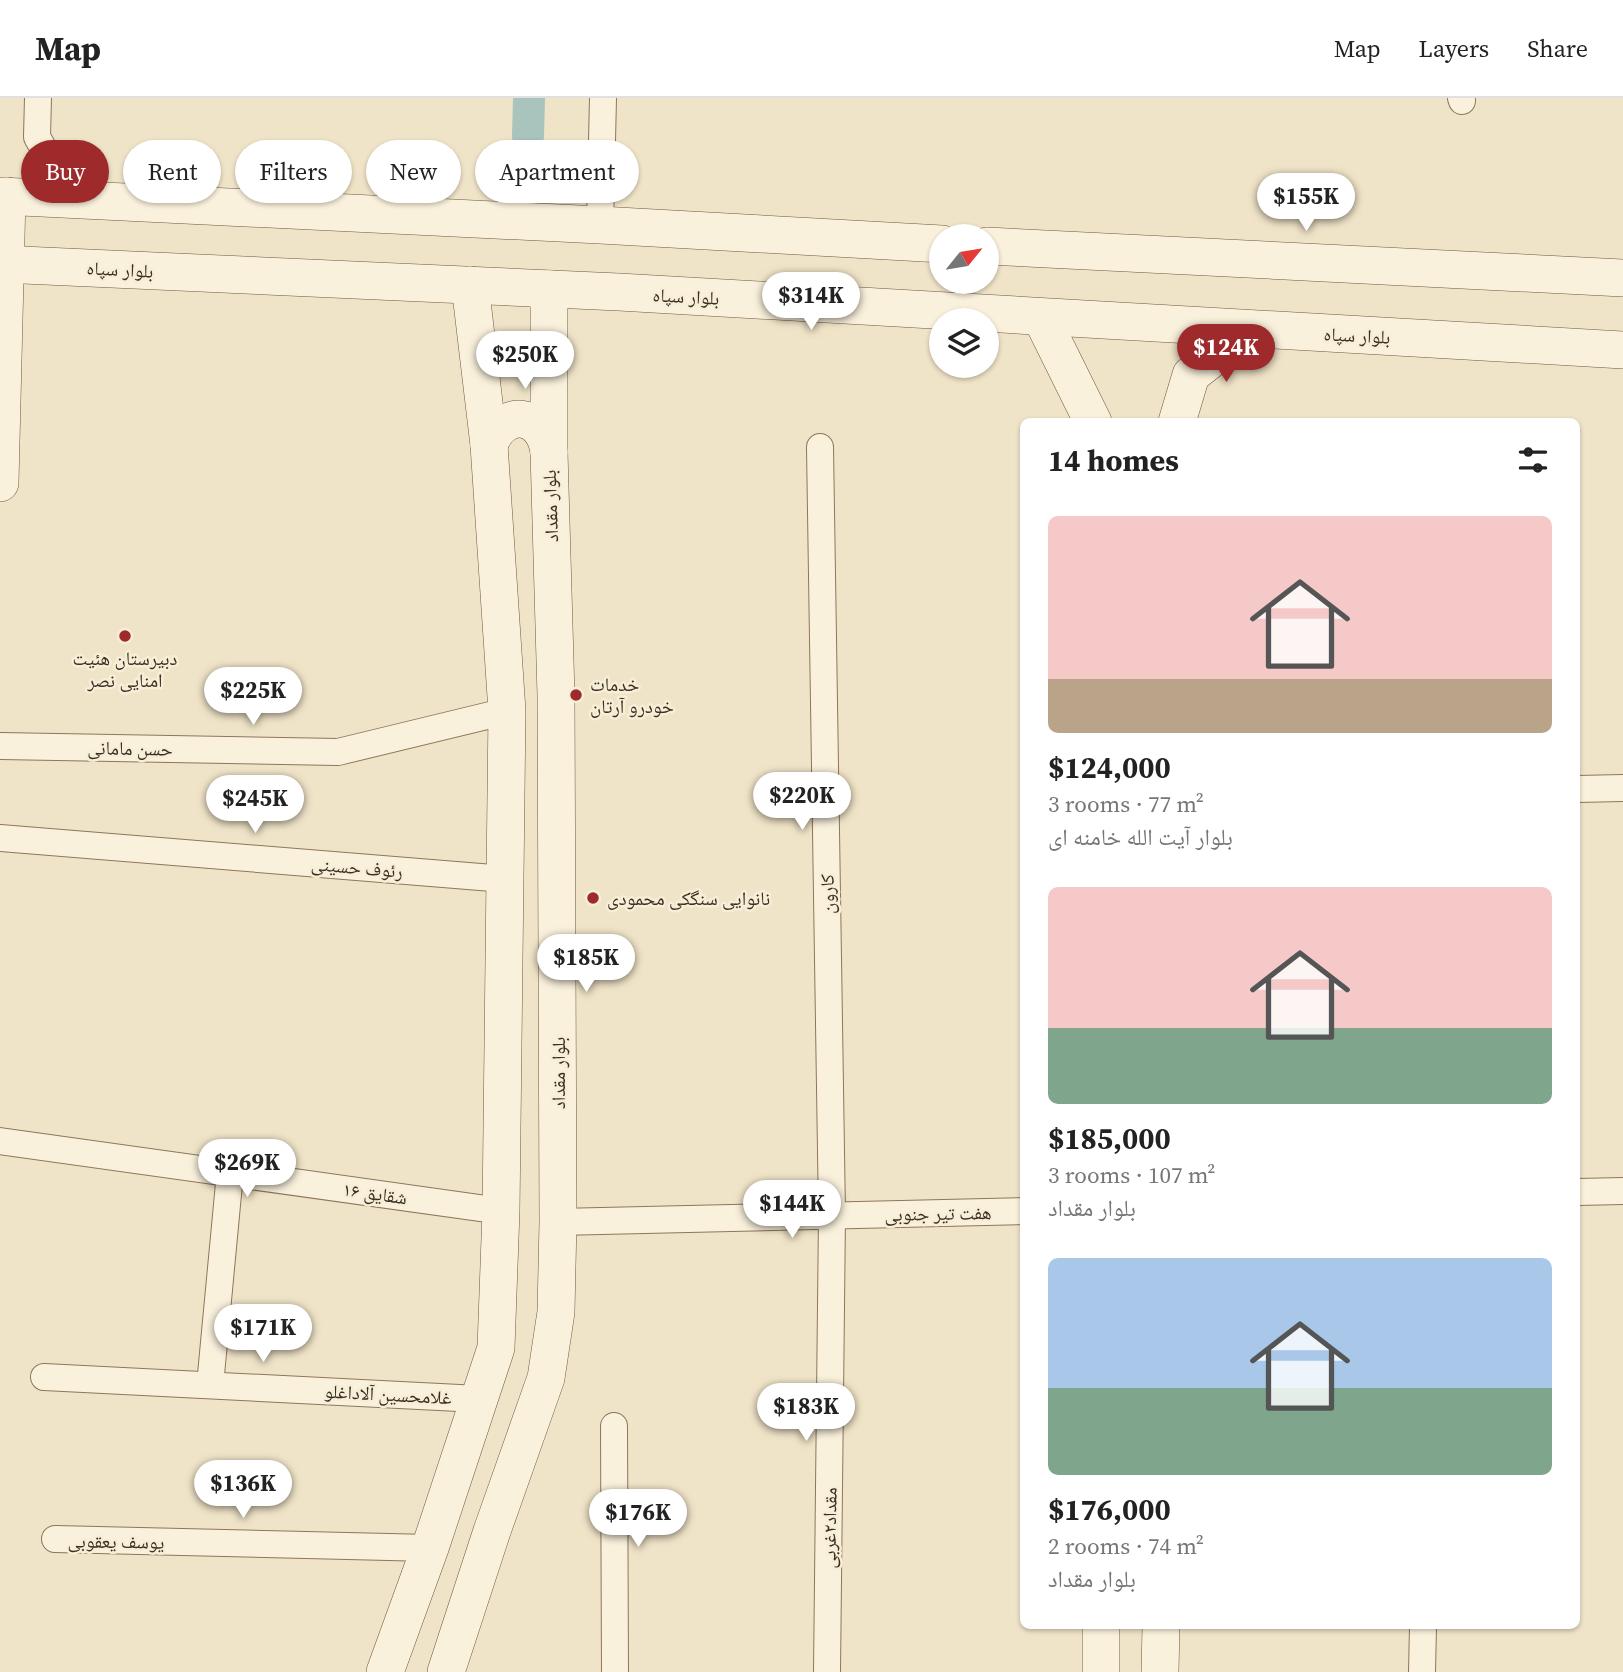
<!DOCTYPE html>
<html lang="en">
<head>
<meta charset="utf-8">
<style>
  :root { --surface:#fff; --page:#f2f2f2; --text:#222; --muted:#767676; --line:#e0e0e0; --accent:#9e2a2b }
  body { margin:0; font-family:"Source Serif 4","Noto Naskh Arabic",serif; background:var(--page); color:var(--text); height:100vh; display:flex; flex-direction:column; font-size:26px; white-space:nowrap }
  * { box-sizing:border-box; margin:0 }
  p { font-size:23px; color:var(--muted) }
  .icon { flex:none; width:38px; height:38px; fill:none; stroke:currentColor; stroke-width:2; stroke-linecap:round; stroke-linejoin:round }
  .map { position:relative; flex:1; overflow:hidden }
  .sheet { position:absolute; left:1020px; top:320px; width:560px; height:1211px; display:flex; flex-direction:column; background:var(--surface); border-radius:10px; box-shadow:0 2px 5px #0004 }
  .sheet>* { flex:none }
  .banner { position:absolute; left:21px; top:42px; width:665px; height:63px; display:flex; gap:14px }
  .needle { width:46px; rotate:60deg }
  .buttons { position:absolute; left:929px; top:126px; display:grid; gap:14px }
  .buttons a { display:grid; place-items:center; width:70px; height:70px; border-radius:50%; background:var(--surface); box-shadow:0 2px 5px #0004; font-size:35px }
  .price { position:absolute; translate:-50% -60px; padding:0 16px; border-radius:24px; background:#fff; color:#222; font-size:23px; line-height:46px; filter:drop-shadow(0 2px 4px #0008) }
  .price::after { content:''; position:absolute; left:50%; top:42px; width:21px; height:16px; margin-left:-10px; background:inherit; clip-path:polygon(0 0,100% 0,50% 100%) }
  .price.on { background:var(--accent); color:#fff }
  ul { padding:0; list-style:none }
  li { display:grid; align-content:center; gap:14px; height:371px; padding:0 28px }
  li span { display:grid; place-items:center; height:217px; border-radius:10px; color:#555 }
  li>.icon { margin-inline-start:auto }
  span .icon { width:126px; height:126px; fill:#fffc; stroke-width:1 }
  li b { font-size:30px }
  h2 { display:flex; justify-content:space-between; align-items:center; height:84px; padding:0 28px; font-size:30px }
  .tag { padding:0 24px; border-radius:32px; background:var(--surface); box-shadow:0 2px 5px #0004; font-size:24px; line-height:63px }
  .tag.on { background:var(--accent); color:#fff }
  header { display:flex; align-items:center; gap:42px; box-sizing:border-box; height:98px; padding:0 35px; background:var(--surface); border-bottom:2px solid var(--line) }
  header strong { font-size:33px }
  nav { display:flex; gap:38px; margin-inline-start:auto; font-size:24px }
  .map>svg:first-child { display:block }
  .lines { fill:none; stroke-linecap:round; stroke-linejoin:round }
  .canal { stroke:#a9c4bc; stroke-width:32 }
  .street-casing { stroke:#8d765c; stroke-width:28 }
  .secondary-casing { stroke:#6f573f; stroke-width:38 }
  .street { stroke:#faf1dc; stroke-width:26 }
  .secondary { stroke:#faf1dc; stroke-width:37 }
  .poi-dot { fill:#9e2a2b; stroke:#f7eed8; stroke-width:2.5 }
  .labels { text-anchor:middle; dominant-baseline:central; stroke-width:5; stroke-linejoin:round; paint-order:stroke }
  .street-label { font-size:19px; fill:#3d2e20; stroke:#f7eed8 }
  .poi-label { font-size:19px; fill:#3d2e20; stroke:#f7eed8; text-anchor:start }
</style>
</head>
<body>
<header>
<strong>Map</strong>
<nav><a>Map</a><a>Layers</a><a>Share</a></nav>
</header>
<div class="map">
<svg width="1623" height="1574" viewBox="0 0 1623 1574">
  <rect width="100%" height="100%" fill="#f0e4c8"/>
  <g class="lines">
    <path class="canal" d="M528,38L529,0"/>
    <g class="street-casing">
      <g id="street">
        <path d="M38,0L37,39L72,101"/>
        <path d="M1461,0L1462,3"/>
        <path d="M600,127L603,0"/>
        <path d="M820,349L832,1117L827,1574"/>
        <path d="M0,648L338,654L507,613"/>
        <path d="M1577,691L1623,690"/>
        <path d="M0,740L505,781"/>
        <path d="M0,1043L501,1113"/>
        <path d="M1577,1094L1623,1093"/>
        <path d="M558,1124L1024,1113"/>
        <path d="M44,1279L479,1301"/>
        <path d="M210,1287L230,1075"/>
        <path d="M614,1328L615,1574"/>
        <path d="M55,1441L430,1450"/>
        <path d="M1422,1574L1423,1528"/>
      </g>
    </g>
    <g class="secondary-casing">
      <g id="secondary">
        <path d="M0,98L600,127L942,146"/>
        <path d="M987,148L1623,180"/>
        <path d="M0,166L619,194L1623,252"/>
        <path d="M1041,219L1093,324"/>
        <path d="M1177,324L1191,277L1249,231"/>
        <path d="M489,347C503,309 544,314 549,354"/>
        <path d="M0,385L7,98"/>
        <path d="M385,1574L430,1450L496,1250L501,1113L507,613L489,347L470,187"/>
        <path d="M446,1574L492,1433L546,1280L556,1214L558,1124L556,597L549,354V191"/>
        <path d="M1101,1574V1528"/>
        <path d="M1160,1574L1161,1528"/>
      </g>
    </g>
    <use href="#street" class="street"/>
    <use href="#secondary" class="secondary"/>
  </g>
  <g class="poi-dot">
    <circle cx="125" cy="538" r="7"/>
    <circle cx="576" cy="597" r="7"/>
    <circle cx="593" cy="800" r="7"/>
  </g>
  <g class="labels">
    <g class="street-label">
      <text transform="translate(120 171) rotate(3)">بلوار سپاه</text>
      <text transform="translate(686 198) rotate(3)">بلوار سپاه</text>
      <text transform="translate(1357 237) rotate(3)">بلوار سپاه</text>
      <text transform="translate(550 408) rotate(-92)">بلوار مقداد</text>
      <text transform="translate(130 650) rotate(1)">حسن مامانی</text>
      <text transform="translate(357 769) rotate(5)">رئوف حسینی</text>
      <text transform="translate(827 796) rotate(-91)">کارون</text>
      <text transform="translate(558 975) rotate(-90)">بلوار مقداد</text>
      <text transform="translate(375 1095) rotate(8)">شقایق ۱۶</text>
      <text transform="translate(938 1115) rotate(-1)">هفت تیر جنوبی</text>
      <text transform="translate(388 1296) rotate(3)">غلامحسین آلاداغلو</text>
      <text transform="translate(829 1430) rotate(-89)">مقداد۲غربی</text>
      <text transform="translate(116 1443) rotate(1)">یوسف یعقوبی</text>
    </g>
    <g class="poi-label">
      <text x="125" y="560" text-anchor="middle">دبیرستان هئیت<tspan x="125" dy="22">امنایی نصر</tspan></text>
      <text x="590" y="586">خدمات<tspan x="590" dy="22">خودرو آرتان</tspan></text>
      <text x="607" y="800">نانوایی سنگکی محمودی</text>
    </g>
  </g>
</svg>
<div class="buttons">
<a><svg class="needle" viewBox="-14 -14 28 28"><path d="M0-13l5 13h-10z" fill="#e53935"/><path d="M0 13l5-13h-10z" fill="#767676"/></svg></a>
<a><svg class="icon" aria-label="layers" viewBox="0 0 24 24"><path d="M12 4l9 5-9 5-9-5zM3 14l9 5 9-5"/></svg></a>
</div>
<b class="price" style="left:1306px;top:135px">$155K</b>
<b class="price" style="left:811px;top:234px">$314K</b>
<b class="price on" style="left:1226px;top:286px">$124K</b>
<b class="price" style="left:525px;top:293px">$250K</b>
<b class="price" style="left:253px;top:629px">$225K</b>
<b class="price" style="left:802px;top:734px">$220K</b>
<b class="price" style="left:255px;top:737px">$245K</b>
<b class="price" style="left:586px;top:896px">$185K</b>
<b class="price" style="left:247px;top:1101px">$269K</b>
<b class="price" style="left:792px;top:1142px">$144K</b>
<b class="price" style="left:263px;top:1266px">$171K</b>
<b class="price" style="left:806px;top:1345px">$183K</b>
<b class="price" style="left:243px;top:1422px">$136K</b>
<b class="price" style="left:638px;top:1451px">$176K</b>
<div class="banner">
<a class="tag on">Buy</a>
<a class="tag">Rent</a>
<a class="tag">Filters</a>
<a class="tag">New</a>
<a class="tag">Apartment</a>
</div>
<section class="sheet">
<h2>14 homes<svg class="icon" aria-label="filters" viewBox="0 0 24 24"><path d="M4 7h16M4 17h16"/><circle cx="9" cy="7" r="2"/><circle cx="15" cy="17" r="2"/></svg></h2>
<ul>
<li><span style="background:linear-gradient(#f6c9c9 75%,#b9a48a 0)"><svg class="icon" aria-label="home" viewBox="0 0 24 24"><path d="M3 11l9-7 9 7M6 9v11h12V9"/></svg></span><div><b>$124,000</b><p>3 rooms · 77 m²</p><p>بلوار آیت الله خامنه ای</p></div></li>
<li><span style="background:linear-gradient(#f6c9c9 65%,#7fa58c 0)"><svg class="icon" aria-label="home" viewBox="0 0 24 24"><path d="M3 11l9-7 9 7M6 9v11h12V9"/></svg></span><div><b>$185,000</b><p>3 rooms · 107 m²</p><p>بلوار مقداد</p></div></li>
<li><span style="background:linear-gradient(#a9c7e8 60%,#7fa58c 0)"><svg class="icon" aria-label="home" viewBox="0 0 24 24"><path d="M3 11l9-7 9 7M6 9v11h12V9"/></svg></span><div><b>$176,000</b><p>2 rooms · 74 m²</p><p>بلوار مقداد</p></div></li>
</ul>
</section>
</div>
</body>
</html>
